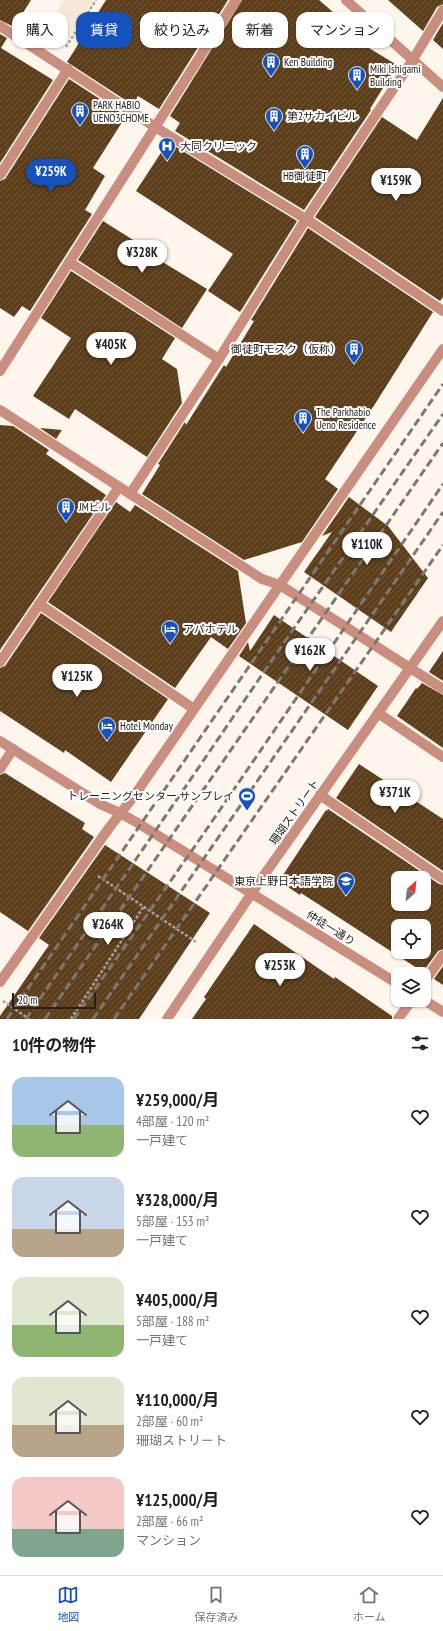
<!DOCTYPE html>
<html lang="ja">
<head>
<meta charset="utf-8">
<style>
  :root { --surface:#fff; --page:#f2f2f2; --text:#202124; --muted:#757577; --line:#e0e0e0; --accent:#1552be }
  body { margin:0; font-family:"PT Sans Narrow","Noto Sans JP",sans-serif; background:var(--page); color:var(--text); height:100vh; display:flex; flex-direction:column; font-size:15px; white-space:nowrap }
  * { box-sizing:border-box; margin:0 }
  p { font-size:13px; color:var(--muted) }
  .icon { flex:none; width:22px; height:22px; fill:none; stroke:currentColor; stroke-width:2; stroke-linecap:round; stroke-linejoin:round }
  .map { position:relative; height:1019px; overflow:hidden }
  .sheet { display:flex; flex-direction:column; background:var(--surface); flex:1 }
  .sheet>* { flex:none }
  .guide { position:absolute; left:12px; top:12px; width:419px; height:36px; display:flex; gap:8px }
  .needle { width:26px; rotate:27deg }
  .controls { position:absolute; left:391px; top:871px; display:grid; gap:8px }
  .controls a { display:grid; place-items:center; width:40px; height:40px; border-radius:8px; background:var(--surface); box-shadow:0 1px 3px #0004; font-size:20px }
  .scale { position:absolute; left:12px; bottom:10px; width:84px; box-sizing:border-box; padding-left:4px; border:2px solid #24211d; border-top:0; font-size:11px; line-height:14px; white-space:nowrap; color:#24211d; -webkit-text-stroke:3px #fff; paint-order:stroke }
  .price { position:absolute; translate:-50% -34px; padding:0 9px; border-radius:14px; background:#fff; color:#222; font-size:13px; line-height:26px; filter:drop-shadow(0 1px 2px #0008) }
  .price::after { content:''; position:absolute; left:50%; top:24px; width:12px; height:9px; margin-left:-6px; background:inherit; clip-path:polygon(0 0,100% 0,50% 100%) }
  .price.current { background:var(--accent); color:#fff }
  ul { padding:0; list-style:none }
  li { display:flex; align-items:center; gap:12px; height:100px; padding:0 12px }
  li span { display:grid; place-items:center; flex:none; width:112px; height:80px; border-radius:12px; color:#555 }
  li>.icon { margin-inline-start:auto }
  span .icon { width:48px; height:48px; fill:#fffc; stroke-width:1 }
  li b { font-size:17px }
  h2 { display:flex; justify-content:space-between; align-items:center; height:48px; padding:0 12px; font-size:17px }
  .pill { padding:0 14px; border-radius:12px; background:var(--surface); box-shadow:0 1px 3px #0004; font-size:14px; line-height:36px }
  .pill.current { background:var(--accent); color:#fff }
  .tab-bar { display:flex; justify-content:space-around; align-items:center; height:56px; border-top:1px solid var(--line); background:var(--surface); font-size:11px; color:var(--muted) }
  .tab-bar a { display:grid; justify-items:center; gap:2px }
  .tab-bar .current { color:var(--accent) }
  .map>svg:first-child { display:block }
  .built { fill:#f6e7d9 }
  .building { fill:url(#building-hatch); fill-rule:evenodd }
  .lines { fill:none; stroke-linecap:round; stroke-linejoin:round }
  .path { stroke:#a9a39c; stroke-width:2.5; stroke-dasharray:3 2; stroke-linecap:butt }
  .minor { stroke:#ca8e7f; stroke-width:10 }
  .rail { stroke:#7e7872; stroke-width:3; stroke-dasharray:8 4; stroke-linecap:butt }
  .labels { text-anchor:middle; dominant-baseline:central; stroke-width:4; stroke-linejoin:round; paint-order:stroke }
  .poi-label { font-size:11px; fill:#24211d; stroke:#fff; text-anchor:start }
  .street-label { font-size:11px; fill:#24211d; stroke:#fff }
</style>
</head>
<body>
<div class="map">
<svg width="443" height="1019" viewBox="0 0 443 1019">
  <defs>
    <pattern id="building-hatch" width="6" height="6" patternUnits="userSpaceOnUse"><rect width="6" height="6" fill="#5d3e1a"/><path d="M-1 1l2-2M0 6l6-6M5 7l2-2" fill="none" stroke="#70573a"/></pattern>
  </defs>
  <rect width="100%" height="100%" fill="#fef5ec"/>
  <path class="built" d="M64,0H93L69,38L48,25Z"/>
  <g class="building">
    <path d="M0,0H31L14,27L0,20Z"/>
    <path d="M106,0H228L159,109L138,96L133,105L67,62Z"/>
    <path d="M242,0H319L362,37L359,42L397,65L370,109L371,110L304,210L175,131L180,123L170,116Z"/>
    <path d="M388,0H443V4L437,7L423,31Z"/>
    <path d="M443,23V49L433,40Z"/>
    <path d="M0,34L7,38L1,48L53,80L0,163Z"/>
    <path d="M69,79L126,116L93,168L105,176L85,210L92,214L30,311L22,306L14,317L0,308V181L5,179Z"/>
    <path d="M443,98V297L440,301L315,217L382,117L417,140Z"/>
    <path d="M168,142L297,221L240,312L208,291L233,254L136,191Z"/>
    <path d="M103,221L157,255L156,258L207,289L182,328L78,260Z"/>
    <path d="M308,228L433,312L375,404L325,479L338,489L302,542L244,560L142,494L160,465L158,464L185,422L186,425L224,365L226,367L254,321L251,320Z"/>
    <path d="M71,271L175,338L162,359L177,369L182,403L147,457L75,409L69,419L33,396L71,338L41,318Z"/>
    <path d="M0,425L13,426L49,450L46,454L106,495L0,650Z"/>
    <path d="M40,428L62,430L56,439Z"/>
    <path d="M349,497L388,526L428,578L391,632L304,572L332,532L322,536Z"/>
    <path d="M116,502L130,512L135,505L238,571L246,623L228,649L211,637L175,688L48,602Z"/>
    <path d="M41,613L168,699L111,782L65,750L64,753L0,711V668L5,666Z"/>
    <path d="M274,615L378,686L348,730L239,656L248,642L250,651Z"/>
    <path d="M443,651V681L429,672Z"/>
    <path d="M422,683L443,695V748L397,716L416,688L417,689Z"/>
    <path d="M359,764L443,819V871L336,798Z"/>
    <path d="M5,773L85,823L82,829L94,837L28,931L0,912V775Z"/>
    <path d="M328,809L439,884L443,885V949L438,951L423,972L301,893L300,895L279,881L326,810L327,811ZM398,878H424V904H398ZM398,926H424V952H398Z"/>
    <path d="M105,845L210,913L139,1019H0V1016L49,945L39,938Z"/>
    <path d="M254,924L334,979L335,977L392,1016V1019H192L206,999L204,997Z"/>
    <path d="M443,966V985L434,979Z"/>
  </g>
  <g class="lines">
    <g class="path">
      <path d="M66,47L96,0"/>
      <path d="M98,876L196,942"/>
      <path d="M3,1001L29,1019"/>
      <path d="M71,1019L144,906"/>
    </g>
    <g class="minor">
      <path d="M346,0L443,87"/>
      <path d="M0,26L155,127L306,219L443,311"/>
      <path d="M0,175L68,69"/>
      <path d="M69,262L219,359"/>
      <path d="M0,371L236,0"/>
      <path d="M0,410L262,579L280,585L443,689"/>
      <path d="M130,494L219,359L306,219L412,61L443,10"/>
      <path d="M39,604L194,709"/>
      <path d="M0,662L119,487"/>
      <path d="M378,713L443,757"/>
      <path d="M0,741L100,804L120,813L136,822L398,984"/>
      <path d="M0,769L13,749"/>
      <path d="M320,795L443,879"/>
      <path d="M0,982L109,828L134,796L443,349"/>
      <path d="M424,982L443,955"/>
      <path d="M424,1000L443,1012"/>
      <path d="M167,1019L262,878L443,621"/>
      <path d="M398,1019L412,1000"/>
    </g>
    <g class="rail">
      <path d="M7,1019L443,384"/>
      <path d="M26,1019L130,868L283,644L443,414"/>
      <path d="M45,1019L443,443"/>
      <path d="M74,1019L202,836L443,484"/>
      <path d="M93,1019L443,512"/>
      <path d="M114,1019L443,545"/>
    </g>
  </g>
  <defs>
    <g id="building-pin" transform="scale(0.9)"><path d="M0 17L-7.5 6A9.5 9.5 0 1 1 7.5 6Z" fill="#1552be" stroke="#fff"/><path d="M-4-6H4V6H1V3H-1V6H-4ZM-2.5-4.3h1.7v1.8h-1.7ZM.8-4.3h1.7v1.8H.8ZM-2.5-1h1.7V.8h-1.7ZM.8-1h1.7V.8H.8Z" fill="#fff"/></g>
    <g id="hospital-pin" transform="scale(0.9)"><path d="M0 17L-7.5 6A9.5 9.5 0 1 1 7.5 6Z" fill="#1552be" stroke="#fff"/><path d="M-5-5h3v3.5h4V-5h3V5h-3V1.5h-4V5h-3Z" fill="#fff"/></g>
    <g id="hotel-pin" transform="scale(0.9)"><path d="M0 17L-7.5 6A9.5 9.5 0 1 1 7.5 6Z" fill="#1552be" stroke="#fff"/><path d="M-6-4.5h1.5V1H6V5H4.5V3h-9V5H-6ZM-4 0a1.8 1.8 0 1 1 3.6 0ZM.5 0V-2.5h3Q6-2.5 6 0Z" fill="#fff"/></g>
    <g id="stadium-pin" transform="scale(0.9)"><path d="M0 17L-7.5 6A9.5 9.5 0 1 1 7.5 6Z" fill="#1552be" stroke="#fff"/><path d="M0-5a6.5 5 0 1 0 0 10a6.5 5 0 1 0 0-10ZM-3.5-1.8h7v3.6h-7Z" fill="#fff"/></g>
    <g id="school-pin" transform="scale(0.9)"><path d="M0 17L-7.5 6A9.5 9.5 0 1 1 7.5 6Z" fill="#1552be" stroke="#fff"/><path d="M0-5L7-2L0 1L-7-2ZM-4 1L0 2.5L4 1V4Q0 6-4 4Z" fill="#fff"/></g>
  </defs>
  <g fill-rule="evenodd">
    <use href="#building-pin" x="271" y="62"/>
    <use href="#building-pin" x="357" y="75"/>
    <use href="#building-pin" x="80" y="111"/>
    <use href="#building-pin" x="274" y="116"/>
    <use href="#hospital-pin" x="167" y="146"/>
    <use href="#building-pin" x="305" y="154"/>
    <use href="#building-pin" x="354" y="349"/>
    <use href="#building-pin" x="303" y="418"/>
    <use href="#building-pin" x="66" y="507"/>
    <use href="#hotel-pin" x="170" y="629"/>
    <use href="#hotel-pin" x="107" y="726"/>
    <use href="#stadium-pin" x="247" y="796"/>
    <use href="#school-pin" x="346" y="881"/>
  </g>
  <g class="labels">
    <g class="poi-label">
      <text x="284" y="62">Ken Building</text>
      <text x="370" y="69">Miki Ishigami<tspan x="370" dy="13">Building</tspan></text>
      <text x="93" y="105">PARK HABIO<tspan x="93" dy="13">UENO3CHOME</tspan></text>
      <text x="287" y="116">第2サカイビル</text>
      <text x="180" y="146">大同クリニック</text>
      <text x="305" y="176" text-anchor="middle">HB御徒町</text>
      <text x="341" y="349" text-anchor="end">御徒町モスク（仮称）</text>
      <text x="316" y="412">The Parkhabio<tspan x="316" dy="13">Ueno Residence</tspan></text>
      <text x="79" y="507">JMビル</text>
      <text x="183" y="629">アパホテル</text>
      <text x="120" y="726">Hotel Monday</text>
      <text x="234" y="796" text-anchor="end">トレーニングセンター サンプレイ</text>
      <text x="333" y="881" text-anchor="end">東京上野日本語学院</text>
    </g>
    <g class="street-label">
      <text transform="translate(294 812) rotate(-55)">珊瑚ストリート</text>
      <text transform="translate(331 928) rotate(32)">仲徒一通り</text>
    </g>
  </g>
</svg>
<div class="controls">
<a><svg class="needle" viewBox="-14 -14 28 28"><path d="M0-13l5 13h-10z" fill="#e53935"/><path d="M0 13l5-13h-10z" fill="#757577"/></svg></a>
<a><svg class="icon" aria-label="locate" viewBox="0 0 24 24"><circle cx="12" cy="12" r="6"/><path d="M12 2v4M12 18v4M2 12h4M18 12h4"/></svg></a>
<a><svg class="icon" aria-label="layers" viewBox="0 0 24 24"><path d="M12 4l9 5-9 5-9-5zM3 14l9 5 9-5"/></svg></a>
</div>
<div class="scale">20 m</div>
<b class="price current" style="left:51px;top:193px">¥259K</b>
<b class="price" style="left:396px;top:202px">¥159K</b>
<b class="price" style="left:142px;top:274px">¥328K</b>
<b class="price" style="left:111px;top:366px">¥405K</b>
<b class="price" style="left:367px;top:566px">¥110K</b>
<b class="price" style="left:310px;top:672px">¥162K</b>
<b class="price" style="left:77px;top:698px">¥125K</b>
<b class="price" style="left:395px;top:814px">¥371K</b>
<b class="price" style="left:108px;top:946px">¥264K</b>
<b class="price" style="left:280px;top:987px">¥253K</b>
<div class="guide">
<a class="pill">購入</a>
<a class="pill current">賃貸</a>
<a class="pill">絞り込み</a>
<a class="pill">新着</a>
<a class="pill">マンション</a>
</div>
</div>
<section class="sheet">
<h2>10件の物件<svg class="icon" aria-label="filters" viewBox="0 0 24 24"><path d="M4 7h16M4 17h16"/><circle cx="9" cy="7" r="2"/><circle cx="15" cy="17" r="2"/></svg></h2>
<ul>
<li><span style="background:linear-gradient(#a9c7e8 60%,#8fb573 0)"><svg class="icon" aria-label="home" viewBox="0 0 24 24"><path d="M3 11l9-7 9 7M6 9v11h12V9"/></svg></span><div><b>¥259,000/月</b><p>4部屋 · 120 m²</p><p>一戸建て</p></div><svg class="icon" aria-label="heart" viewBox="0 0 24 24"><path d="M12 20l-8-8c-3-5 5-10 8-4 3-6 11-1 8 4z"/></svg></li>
<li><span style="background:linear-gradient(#c9d6e8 65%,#b9a48a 0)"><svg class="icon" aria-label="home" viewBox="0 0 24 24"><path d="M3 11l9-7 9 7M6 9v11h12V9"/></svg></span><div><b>¥328,000/月</b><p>5部屋 · 153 m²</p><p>一戸建て</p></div><svg class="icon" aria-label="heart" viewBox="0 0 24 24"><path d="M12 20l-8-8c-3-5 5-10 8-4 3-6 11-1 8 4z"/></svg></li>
<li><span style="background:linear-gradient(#dfe7d0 60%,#8fb573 0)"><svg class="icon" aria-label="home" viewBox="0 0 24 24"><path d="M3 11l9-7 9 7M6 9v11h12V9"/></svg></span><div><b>¥405,000/月</b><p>5部屋 · 188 m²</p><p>一戸建て</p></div><svg class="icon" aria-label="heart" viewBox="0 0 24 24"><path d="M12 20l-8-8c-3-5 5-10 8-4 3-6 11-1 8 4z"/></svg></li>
<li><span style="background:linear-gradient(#dfe7d0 60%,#b9a48a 0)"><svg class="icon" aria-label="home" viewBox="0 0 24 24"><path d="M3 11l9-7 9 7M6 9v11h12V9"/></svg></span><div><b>¥110,000/月</b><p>2部屋 · 60 m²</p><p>珊瑚ストリート</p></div><svg class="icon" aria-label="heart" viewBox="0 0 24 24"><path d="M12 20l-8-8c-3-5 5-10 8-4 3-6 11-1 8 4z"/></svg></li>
<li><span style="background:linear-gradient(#f6c9c9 65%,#7fa58c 0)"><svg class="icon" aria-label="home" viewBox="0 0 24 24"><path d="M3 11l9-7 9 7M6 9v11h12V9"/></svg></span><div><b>¥125,000/月</b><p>2部屋 · 66 m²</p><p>マンション</p></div><svg class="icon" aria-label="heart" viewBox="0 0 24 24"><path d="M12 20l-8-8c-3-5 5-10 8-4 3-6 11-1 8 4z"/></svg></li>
</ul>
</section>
<nav class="tab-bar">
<a class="current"><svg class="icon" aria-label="map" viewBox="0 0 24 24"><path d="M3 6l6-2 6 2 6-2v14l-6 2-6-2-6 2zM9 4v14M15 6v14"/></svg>地図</a>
<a><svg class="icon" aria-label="saved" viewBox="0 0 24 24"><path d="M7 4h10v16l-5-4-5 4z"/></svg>保存済み</a>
<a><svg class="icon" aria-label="home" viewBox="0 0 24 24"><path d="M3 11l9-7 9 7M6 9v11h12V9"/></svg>ホーム</a>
</nav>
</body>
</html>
